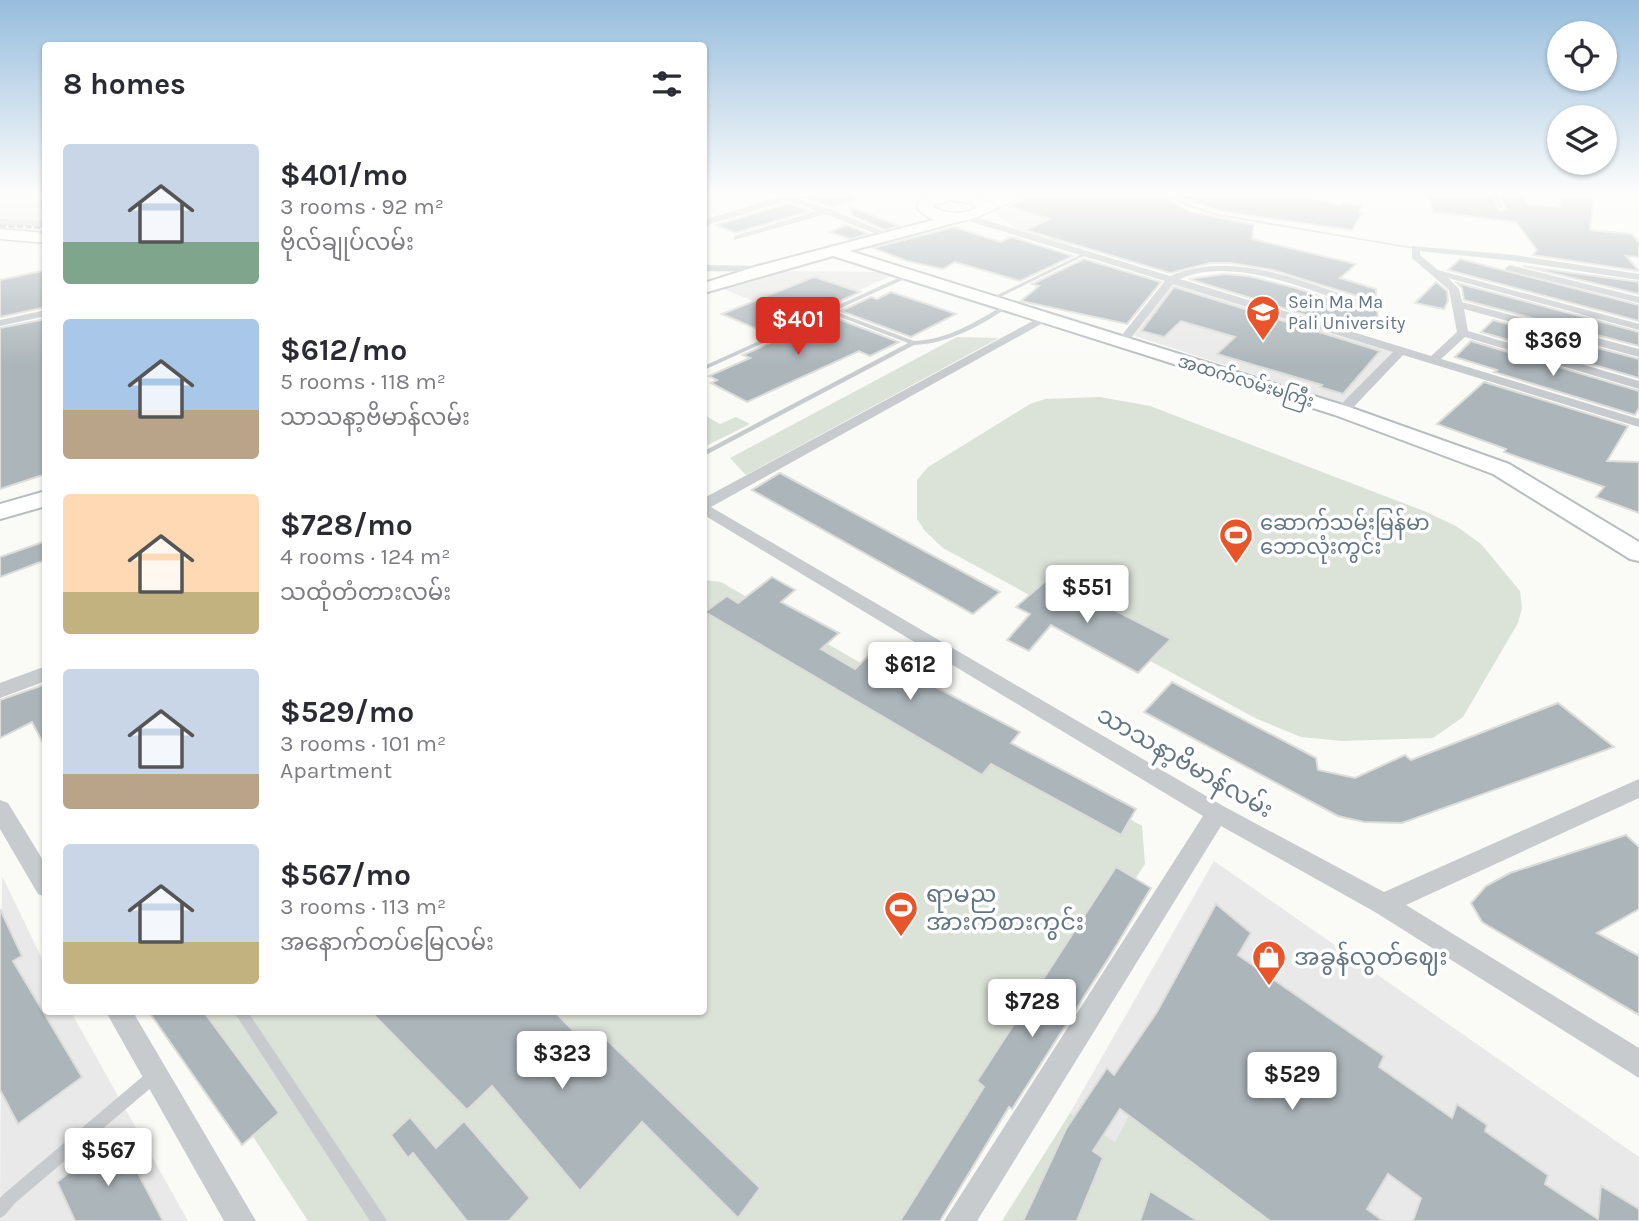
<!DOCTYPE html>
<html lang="en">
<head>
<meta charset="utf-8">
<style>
  :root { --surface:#fff; --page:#f2f2f3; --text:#2b2b33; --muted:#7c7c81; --accent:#d93025 }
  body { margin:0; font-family:Karla,"Noto Sans Myanmar",sans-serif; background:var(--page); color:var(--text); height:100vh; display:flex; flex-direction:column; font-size:26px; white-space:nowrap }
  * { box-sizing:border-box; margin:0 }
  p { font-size:23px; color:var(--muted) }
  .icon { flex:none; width:38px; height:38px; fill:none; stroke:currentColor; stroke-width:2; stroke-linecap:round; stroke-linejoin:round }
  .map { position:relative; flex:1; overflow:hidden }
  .panel { position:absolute; left:42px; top:42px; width:665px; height:973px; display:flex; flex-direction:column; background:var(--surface); border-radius:7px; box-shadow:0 2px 5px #0004 }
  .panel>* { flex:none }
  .buttons { position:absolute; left:1547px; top:21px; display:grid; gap:14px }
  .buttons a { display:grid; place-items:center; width:70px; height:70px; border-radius:50%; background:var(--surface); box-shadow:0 2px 5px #0004; font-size:35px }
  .price { position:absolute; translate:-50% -60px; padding:0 16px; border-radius:7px; background:#fff; color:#222; font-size:23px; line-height:46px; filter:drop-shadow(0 2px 4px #0008) }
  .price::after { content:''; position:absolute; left:50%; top:42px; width:21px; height:16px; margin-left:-10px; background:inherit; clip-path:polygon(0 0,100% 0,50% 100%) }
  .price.active { background:var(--accent); color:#fff }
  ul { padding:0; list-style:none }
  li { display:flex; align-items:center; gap:21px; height:175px; padding:0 21px }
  li span { display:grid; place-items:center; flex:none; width:196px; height:140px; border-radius:7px; color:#555 }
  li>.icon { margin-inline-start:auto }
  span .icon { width:84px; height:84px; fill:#fffc; stroke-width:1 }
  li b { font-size:30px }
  h2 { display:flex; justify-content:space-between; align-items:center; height:84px; padding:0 21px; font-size:30px }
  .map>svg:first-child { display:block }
  .built { fill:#e8e9e8 }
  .green { fill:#dbe2d8 }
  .building { fill:#acb5ba; stroke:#dcdcd9; stroke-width:2 }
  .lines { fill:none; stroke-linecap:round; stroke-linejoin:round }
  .primary-casing { stroke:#b8bdc0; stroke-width:4 }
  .trunk-casing { stroke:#babdc0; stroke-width:3 }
  .service { fill:#c7cbce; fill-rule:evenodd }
  .minor { fill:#c7cbce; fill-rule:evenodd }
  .primary { fill:#fff; fill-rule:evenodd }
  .trunk { fill:#fff; fill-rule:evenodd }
  .rail { stroke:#a7aeb3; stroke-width:2.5; stroke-dasharray:6 2.5; stroke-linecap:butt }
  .labels { text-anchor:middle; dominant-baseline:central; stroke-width:7; stroke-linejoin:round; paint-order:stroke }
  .far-poi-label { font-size:18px; fill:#647683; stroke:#fff; text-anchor:start }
  .far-street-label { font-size:18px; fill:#647683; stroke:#fff }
  .poi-label { font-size:21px; fill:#647683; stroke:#fff; text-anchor:start }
  .near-street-label { font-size:24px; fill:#647683; stroke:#fff }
  .near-poi-label { font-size:24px; fill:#647683; stroke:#fff; text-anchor:start }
</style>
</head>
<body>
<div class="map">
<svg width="1639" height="1221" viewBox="0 0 1639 1221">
  <rect width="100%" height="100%" fill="#fafaf7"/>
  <g class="built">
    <path d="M0,195H45V222L0,221Z"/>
    <path d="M1036,195H1131L1159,205L1071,246L1018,230L994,212Z"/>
    <path d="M766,271L884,272L893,275L796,318L713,285Z"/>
    <path d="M1174,281L1396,349L1342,403L1132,335Z"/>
    <path d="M1214,861L1639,1157V1221H1277L1130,1115L1115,1142L1070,1113Z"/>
    <path d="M2,876L45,965L46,1012H71L188,1221H0Z"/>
  </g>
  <g class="green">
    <path d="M957,337L999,338L746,475L730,458Z"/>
    <path d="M1100,397L1150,406L1424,511L1456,526L1481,544L1520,591L1522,608L1518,623L1463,717L1433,738L1342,741L1301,737L1255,718L943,548L925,531L917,519V480L928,467L1030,404L1045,399Z"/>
    <path d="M704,415L720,424L736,417L750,424L704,447Z"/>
    <path d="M704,580L721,582L1142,826L1145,864L915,1221H308L172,1012H704Z"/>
    <path d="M1070,1113L1115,1142L1130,1114L1277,1221H1002Z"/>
  </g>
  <g class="building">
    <path d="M795,195H854L855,199L831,207Z"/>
    <path d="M1040,195H1160L1189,211L1254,225L1252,239L1356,264L1340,278L1376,289L1378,320L1312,317L1189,279L1224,274L1248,276L1296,288L1363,311L1375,308L1374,305L1360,297L1273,270L1231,263H1210L1170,273L1026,230L1050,219L1009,206Z"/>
    <path d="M1176,195H1297L1340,205L1342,202L1362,205L1359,212L1362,213L1352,230L1220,211Z"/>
    <path d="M1429,195H1491L1499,211L1506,209L1500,195H1523L1527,204L1559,207L1562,195H1594L1590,230L1632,234L1639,243V257L1626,256L1639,271L1533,255L1537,250L1516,222L1433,212Z"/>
    <path d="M789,203L809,211L735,233L716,225Z"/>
    <path d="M850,207L899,226L886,230L853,216Z"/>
    <path d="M846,225L869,234L850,239L830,232Z"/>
    <path d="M954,227L1000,242L1011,237L1073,256L1020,281L955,262L943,269L907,261L873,248Z"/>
    <path d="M1084,259L1161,282L1127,324L1021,301L1039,286L1032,284Z"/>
    <path d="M1460,259L1639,305V321L1448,270Z"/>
    <path d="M1523,266L1639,282V294Z"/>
    <path d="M46,270V307L0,317V280Z"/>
    <path d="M814,277L860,292L769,334L722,314Z"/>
    <path d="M1436,282L1447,291L1448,301L1444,309L1415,303Z"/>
    <path d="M1457,283L1639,332V346L1464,300L1462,288Z"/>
    <path d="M1174,287L1380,351L1343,394L1320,387L1322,385L1217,354L1235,337L1181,321L1164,337L1141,331Z"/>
    <path d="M891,292L933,306L956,314L911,337L841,311L871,297L877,299Z"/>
    <path d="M830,316L899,342L870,356L859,351L747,402L711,383L717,380L709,376L750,358L743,355Z"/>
    <path d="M46,319V474L0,489V328Z"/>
    <path d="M1493,320L1639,359V378L1481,332Z"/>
    <path d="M1471,341L1639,391V408L1635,415L1494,372L1497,370L1455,357Z"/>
    <path d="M1484,382L1628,426L1607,461L1639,462V513L1596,497L1604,487L1504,452L1506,449L1437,424Z"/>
    <path d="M780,473L1000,592L973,614L752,490Z"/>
    <path d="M46,541V560L0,577V557Z"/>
    <path d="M772,577L795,590L781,602L839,633L821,649L855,669L877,647L900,659L894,665L1020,732L1011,743L1136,809L1121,835L991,764L982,775L705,612L727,596L738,603Z"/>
    <path d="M1050,577L1171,639L1138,673L1051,625L1029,651L1007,640L1030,614L1016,607Z"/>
    <path d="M1172,682L1316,758L1318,770L1355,778L1405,755L1411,760L1558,703L1614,747L1402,823L1364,822L1338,816L1144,712Z"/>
    <path d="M46,684V749L32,722L0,738V700Z"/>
    <path d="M1626,835L1639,847V909L1597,933L1639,956V1015L1482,922L1471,903L1486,886L1510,873Z"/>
    <path d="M1116,867L1151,888L1110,956L1012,1109L1009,1107L940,1221H900L984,1087L977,1081Z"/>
    <path d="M1216,904L1251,933L1238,955L1384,1056L1379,1067L1452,1118L1457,1104L1487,1125L1485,1131L1548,1175L1545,1184L1598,1219L1601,1186L1639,1209V1221H1413L1421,1198L1388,1174L1367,1209L1383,1221H1270L1120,1109L1093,1151L1103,1158L1077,1221H1023L1066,1129L1107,1068L1114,1075L1157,1012Z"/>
    <path d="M0,909L22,956L13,961L82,1077L18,1124L0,1090Z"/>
    <path d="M149,1012H204L279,1113L242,1145Z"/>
    <path d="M371,1012H555L595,1053L607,1040L760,1188L738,1218L642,1122L580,1191L492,1086L467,1110Z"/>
    <path d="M410,1117L436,1148L464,1121L530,1198L509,1221H467L413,1153L408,1158L391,1135Z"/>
    <path d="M118,1135L163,1221H75L57,1182Z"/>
    <path d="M1150,1191L1198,1221H1140Z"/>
  </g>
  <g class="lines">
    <g class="primary-casing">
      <g id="primary">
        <path d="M960,213L965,214L967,217L965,220L850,251L1349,407L1509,464L1639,542V561L1630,559L1493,474L1335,415L833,256L704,293V283L758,266Z"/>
        <path d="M46,491V506L0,519V504Z"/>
      </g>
    </g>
    <g class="trunk-casing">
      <g id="trunk">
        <path d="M930,195H971L987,202L1002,195H1022C1014,203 1002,205 993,210C971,222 937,231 917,208L919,202ZM951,200L972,204L976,208C962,216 946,214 932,206Z"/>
        <path d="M0,229L46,233V243L0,239Z"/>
      </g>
    </g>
    <g class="service">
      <path d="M1163,195H1169L1194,206L1219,214L1417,248L1415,249L1218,216L1190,208Z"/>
      <path d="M1493,195H1497L1503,208H1499Z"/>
      <path d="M1084,253L1088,254L990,302L985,301Z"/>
      <path d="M907,274L910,276L909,277L834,311L914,341C948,340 976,321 1005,305L1010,306C982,325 948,344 914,345L704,456V451L908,343L830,313L706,369L704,370V366Z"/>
      <path d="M234,1012H248L384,1216L387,1221H370Z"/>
      <path d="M154,1069L159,1071L161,1076L159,1081L15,1203L5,1215L0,1218V1198L5,1193L149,1071Z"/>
    </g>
    <g class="minor">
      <path d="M785,195L830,209L892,235L884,237L826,214L734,240V236L817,211L789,200L704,226V220Z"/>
      <path d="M965,214L1170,276C1223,253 1281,273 1333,291C1346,296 1363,299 1373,307L1364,309C1311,291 1234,255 1180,279L1431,356L1457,332L1449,290L1412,258V246L1515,255L1639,274V280L1515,261L1420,251V255L1438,270L1639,324V330L1448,278L1459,289L1462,302L1639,349V357L1464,309L1468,331L1639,381V389L1465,337L1441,359L1639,419V427L1403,355L1347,414H1337V408L1393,352L1173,284L1126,344H1118V340L1165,281L962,219L960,217Z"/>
      <path d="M0,219L46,221V227L0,225Z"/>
      <path d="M704,265L764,266L769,269L764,272L704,271Z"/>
      <path d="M1510,265L1639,297V303L1506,270L1505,268Z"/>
      <path d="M46,310V316L0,326V320Z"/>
      <path d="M1042,316L1052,318L711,507L1225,807L1384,892L1639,779V798L1406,905L1639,1048V1078L1375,912L1221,826L977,1221H944L1203,816L704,515V498Z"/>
      <path d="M46,666V681L0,698V683Z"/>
      <path d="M0,800L8,803L46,865V897L38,894L0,829Z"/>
      <path d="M106,1012H133L256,1221H224Z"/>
    </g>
    <use href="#primary" class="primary"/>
    <use href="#trunk" class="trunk"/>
    <path class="rail" d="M0,226L46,228"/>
  </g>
  <linearGradient id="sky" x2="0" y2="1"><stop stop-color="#97bddd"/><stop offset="0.53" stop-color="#fdfdfb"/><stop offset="1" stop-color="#fdfdfb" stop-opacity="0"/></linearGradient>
  <rect width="1639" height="366" fill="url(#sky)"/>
  <defs>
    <g id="university-pin" transform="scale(1.75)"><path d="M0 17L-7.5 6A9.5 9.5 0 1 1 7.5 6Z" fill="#e95428" stroke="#fff"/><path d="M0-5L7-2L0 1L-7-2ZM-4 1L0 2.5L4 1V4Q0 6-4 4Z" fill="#fff"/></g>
    <g id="stadium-pin" transform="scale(1.75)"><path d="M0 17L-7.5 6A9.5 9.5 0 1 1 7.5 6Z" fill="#e95428" stroke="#fff"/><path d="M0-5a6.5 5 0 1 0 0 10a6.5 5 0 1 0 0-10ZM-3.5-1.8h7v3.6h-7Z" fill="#fff"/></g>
    <g id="shop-pin" transform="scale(1.75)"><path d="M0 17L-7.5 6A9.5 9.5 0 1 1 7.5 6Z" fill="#e95428" stroke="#fff"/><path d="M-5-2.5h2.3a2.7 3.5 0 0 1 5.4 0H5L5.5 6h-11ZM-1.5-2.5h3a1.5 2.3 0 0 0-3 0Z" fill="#fff"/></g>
  </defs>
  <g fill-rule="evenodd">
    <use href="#university-pin" x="1263" y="312"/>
    <use href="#stadium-pin" x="1236" y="535"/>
    <use href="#stadium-pin" x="901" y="908"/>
    <use href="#shop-pin" x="1269" y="957"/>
  </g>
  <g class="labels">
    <g class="far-poi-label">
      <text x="1288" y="302">Sein Ma Ma<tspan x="1288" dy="21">Pali University</tspan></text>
    </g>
    <g class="far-street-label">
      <text transform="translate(1246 381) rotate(17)">အထက်လမ်းမကြီး</text>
    </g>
    <g class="poi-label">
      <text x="1260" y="523">ဆောက်သမ်းမြန်မာ<tspan x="1260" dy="24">ဘောလုံးကွင်း</tspan></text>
    </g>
    <g class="near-street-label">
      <text transform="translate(1185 762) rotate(30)">သာသနာ့ဗိမာန်လမ်း</text>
    </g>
    <g class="near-poi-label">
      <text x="926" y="894">ရာမည<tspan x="926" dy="28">အားကစားကွင်း</tspan></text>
      <text x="1294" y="957">အခွန်လွတ်ဈေး</text>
    </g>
  </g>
</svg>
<div class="buttons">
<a><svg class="icon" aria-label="locate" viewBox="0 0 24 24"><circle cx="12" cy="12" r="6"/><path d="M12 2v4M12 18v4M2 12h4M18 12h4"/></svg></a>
<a><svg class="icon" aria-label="layers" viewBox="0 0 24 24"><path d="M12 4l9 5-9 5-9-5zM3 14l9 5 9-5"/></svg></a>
</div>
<b class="price active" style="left:798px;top:357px">$401</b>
<b class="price" style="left:1553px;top:378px">$369</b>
<b class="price" style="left:1087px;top:625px">$551</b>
<b class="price" style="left:910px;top:702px">$612</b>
<b class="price" style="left:1032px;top:1039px">$728</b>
<b class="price" style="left:562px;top:1091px">$323</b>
<b class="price" style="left:1292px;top:1112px">$529</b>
<b class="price" style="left:108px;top:1188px">$567</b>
<section class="panel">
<h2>8 homes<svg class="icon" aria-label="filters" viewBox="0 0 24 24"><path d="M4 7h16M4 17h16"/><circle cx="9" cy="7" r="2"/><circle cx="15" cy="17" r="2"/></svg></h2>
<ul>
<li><span style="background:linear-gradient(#c9d6e8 70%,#7fa58c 0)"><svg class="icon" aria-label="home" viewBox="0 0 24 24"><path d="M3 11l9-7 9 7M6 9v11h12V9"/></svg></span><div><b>$401/mo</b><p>3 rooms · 92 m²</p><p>ဗိုလ်ချုပ်လမ်း</p></div></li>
<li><span style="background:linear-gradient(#a9c7e8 65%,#b9a48a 0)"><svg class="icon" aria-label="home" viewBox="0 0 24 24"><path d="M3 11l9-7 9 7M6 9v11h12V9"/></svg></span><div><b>$612/mo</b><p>5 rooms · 118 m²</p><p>သာသနာ့ဗိမာန်လမ်း</p></div></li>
<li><span style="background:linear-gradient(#ffd9b3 70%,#c2b280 0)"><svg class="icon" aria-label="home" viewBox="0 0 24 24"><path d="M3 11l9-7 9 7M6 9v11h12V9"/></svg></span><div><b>$728/mo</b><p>4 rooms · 124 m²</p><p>သထုံတံတားလမ်း</p></div></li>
<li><span style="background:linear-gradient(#c9d6e8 75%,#b9a48a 0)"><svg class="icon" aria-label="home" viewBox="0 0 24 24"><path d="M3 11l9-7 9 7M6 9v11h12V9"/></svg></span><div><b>$529/mo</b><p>3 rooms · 101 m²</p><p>Apartment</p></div></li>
<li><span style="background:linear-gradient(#c9d6e8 70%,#c2b280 0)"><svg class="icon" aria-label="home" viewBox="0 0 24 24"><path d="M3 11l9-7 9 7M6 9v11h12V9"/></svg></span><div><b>$567/mo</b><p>3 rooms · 113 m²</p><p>အနောက်တပ်မြေလမ်း</p></div></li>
</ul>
</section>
</div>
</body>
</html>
